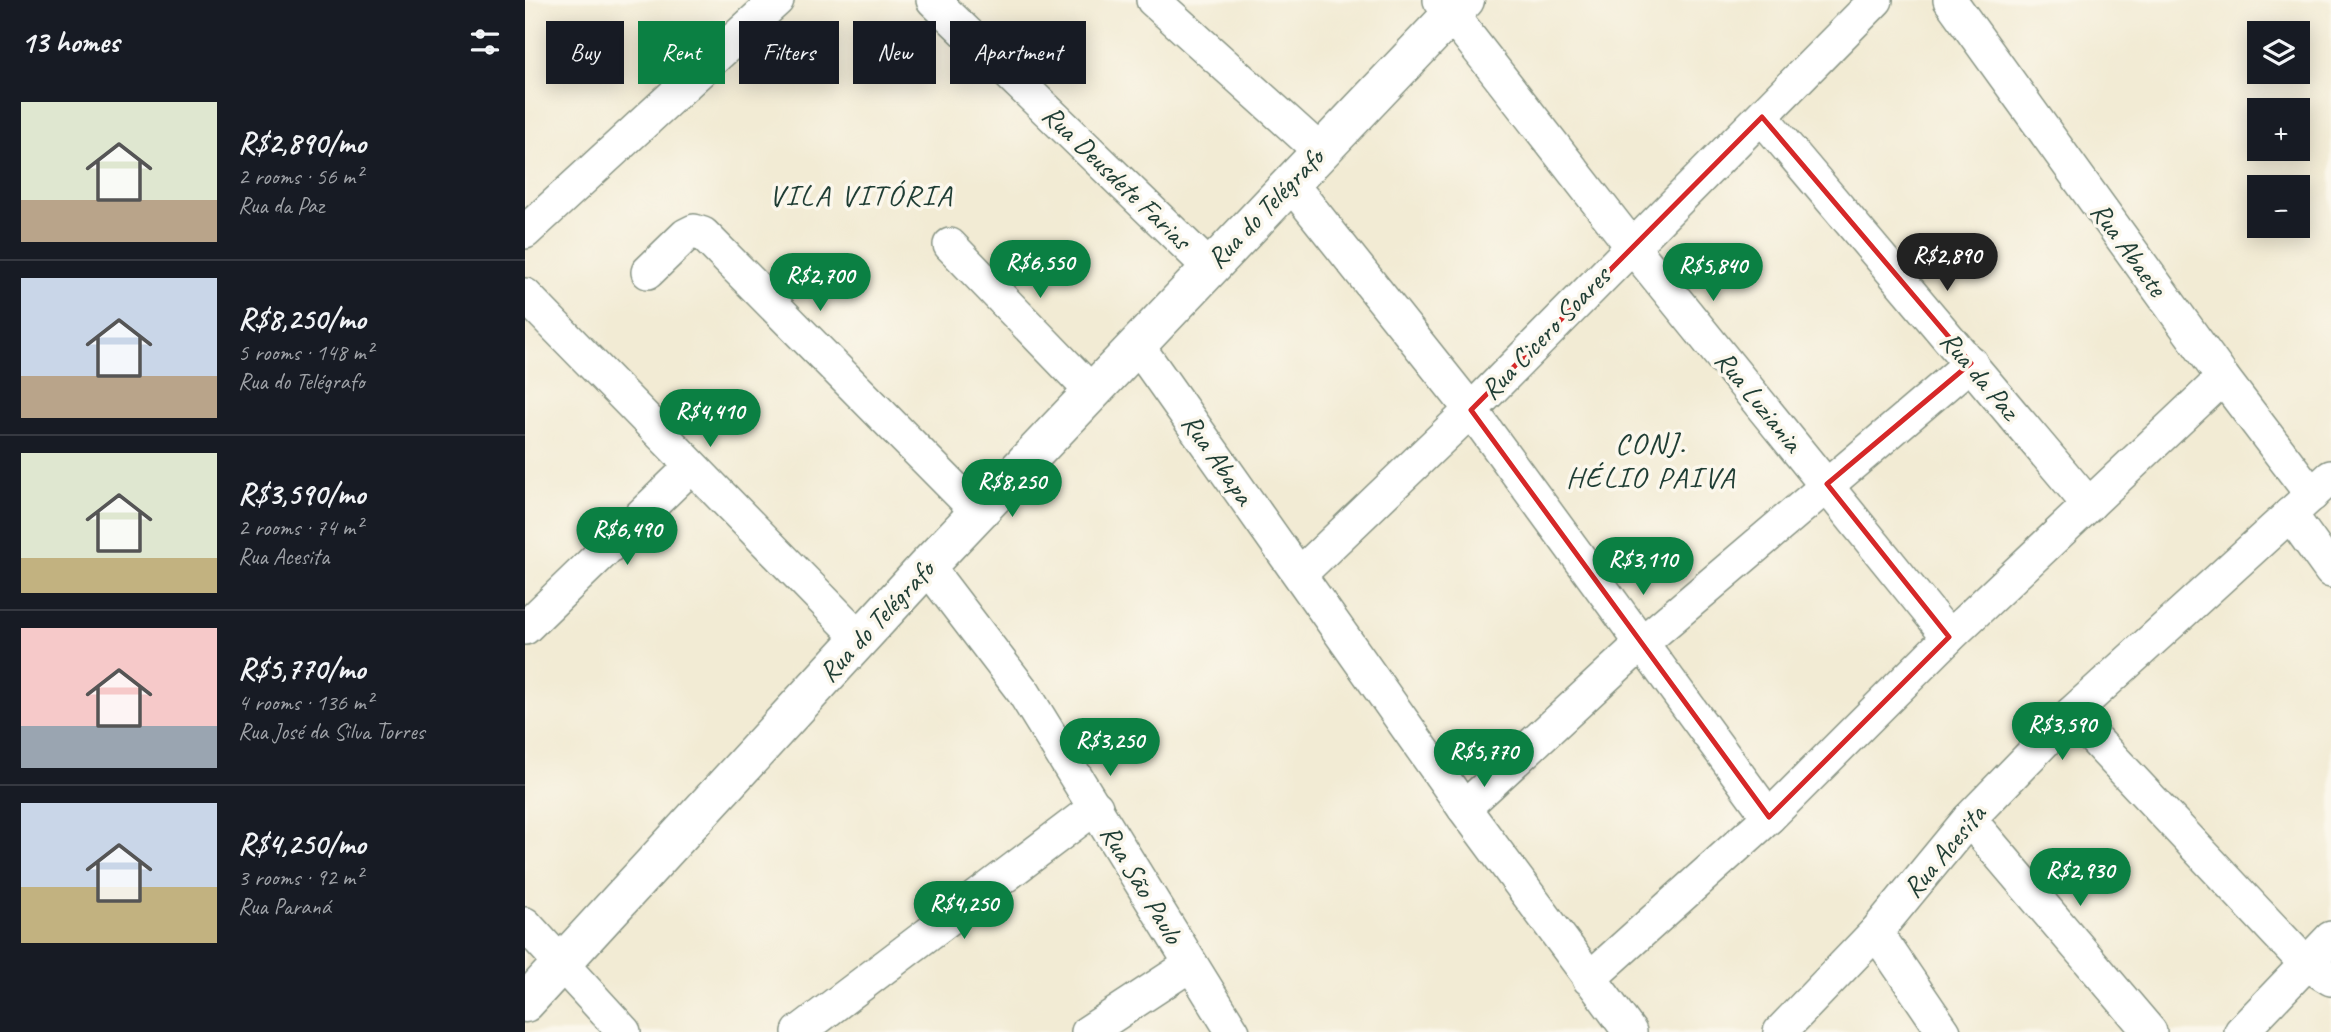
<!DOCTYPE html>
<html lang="en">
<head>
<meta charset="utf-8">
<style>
  :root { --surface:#171b24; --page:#20242c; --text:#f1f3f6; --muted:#9ea1a6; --line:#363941; --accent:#0b8043 }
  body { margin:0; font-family:Caveat,sans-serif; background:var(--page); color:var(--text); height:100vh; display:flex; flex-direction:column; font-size:26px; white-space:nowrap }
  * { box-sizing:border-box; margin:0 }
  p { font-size:23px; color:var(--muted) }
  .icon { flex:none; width:38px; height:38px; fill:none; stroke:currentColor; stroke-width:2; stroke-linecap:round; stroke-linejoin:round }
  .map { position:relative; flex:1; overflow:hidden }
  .side { display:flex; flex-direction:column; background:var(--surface); width:525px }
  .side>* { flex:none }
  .banner { position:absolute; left:21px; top:21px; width:665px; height:63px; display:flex; gap:14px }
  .tools { position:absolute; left:1722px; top:21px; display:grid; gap:14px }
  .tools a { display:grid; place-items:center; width:63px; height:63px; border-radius:0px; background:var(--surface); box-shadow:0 4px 18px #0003; font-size:35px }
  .price { position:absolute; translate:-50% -60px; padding:0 16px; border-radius:24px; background:var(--accent); color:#fff; font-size:23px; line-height:46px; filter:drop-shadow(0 2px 4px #0008) }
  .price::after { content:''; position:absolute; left:50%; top:42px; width:21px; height:16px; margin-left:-10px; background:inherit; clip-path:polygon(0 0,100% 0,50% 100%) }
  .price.current { background:#222; color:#fff }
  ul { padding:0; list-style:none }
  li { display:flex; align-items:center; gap:21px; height:175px; padding:0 21px }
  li+li { border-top:2px solid var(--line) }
  li span { display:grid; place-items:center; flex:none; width:196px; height:140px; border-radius:0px; color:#555 }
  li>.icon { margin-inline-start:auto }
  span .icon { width:84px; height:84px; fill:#fffc; stroke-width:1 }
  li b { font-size:30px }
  h2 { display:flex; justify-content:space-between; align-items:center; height:84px; padding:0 21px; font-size:30px }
  .pill { padding:0 24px; border-radius:0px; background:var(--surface); box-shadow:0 4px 18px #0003; font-size:24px; line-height:63px }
  .pill.current { background:var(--accent); color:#fff }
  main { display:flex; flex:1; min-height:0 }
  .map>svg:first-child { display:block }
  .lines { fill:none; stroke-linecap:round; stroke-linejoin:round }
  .street-casing { stroke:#889484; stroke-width:36 }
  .secondary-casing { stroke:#889484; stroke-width:41 }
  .street { stroke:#fff; stroke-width:33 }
  .secondary { stroke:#fff; stroke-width:38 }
  .marked { fill:none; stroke:#d62828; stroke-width:5; stroke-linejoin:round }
  .labels { text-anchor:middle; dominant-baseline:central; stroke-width:7; stroke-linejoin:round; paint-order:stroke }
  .street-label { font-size:28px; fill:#1f3d34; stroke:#fbf7ec }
  .neighbourhood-label { font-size:30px; letter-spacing:2px; fill:#1f3d34; stroke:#fbf7ec }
</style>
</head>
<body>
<main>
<section class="side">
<h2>13 homes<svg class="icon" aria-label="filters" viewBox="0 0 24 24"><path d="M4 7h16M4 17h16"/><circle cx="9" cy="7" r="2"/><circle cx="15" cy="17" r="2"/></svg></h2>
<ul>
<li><span style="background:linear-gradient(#dfe7d0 70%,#b9a48a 0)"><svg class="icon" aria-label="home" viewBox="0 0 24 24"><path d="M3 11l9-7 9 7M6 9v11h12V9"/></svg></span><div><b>R$2,890/mo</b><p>2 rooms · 56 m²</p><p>Rua da Paz</p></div></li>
<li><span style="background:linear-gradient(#c9d6e8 70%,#b9a48a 0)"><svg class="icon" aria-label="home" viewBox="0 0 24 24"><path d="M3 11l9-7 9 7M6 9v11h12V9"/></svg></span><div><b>R$8,250/mo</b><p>5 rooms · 148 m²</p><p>Rua do Telégrafo</p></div></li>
<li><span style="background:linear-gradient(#dfe7d0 75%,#c2b280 0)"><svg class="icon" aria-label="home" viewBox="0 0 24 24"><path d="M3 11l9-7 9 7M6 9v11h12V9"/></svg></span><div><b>R$3,590/mo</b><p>2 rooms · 74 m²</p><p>Rua Acesita</p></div></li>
<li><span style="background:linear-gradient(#f6c9c9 70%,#9aa5b1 0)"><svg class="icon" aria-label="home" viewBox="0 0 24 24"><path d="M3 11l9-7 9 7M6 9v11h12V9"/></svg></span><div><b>R$5,770/mo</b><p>4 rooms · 136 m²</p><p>Rua José da Silva Torres</p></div></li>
<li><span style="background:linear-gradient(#c9d6e8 60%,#c2b280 0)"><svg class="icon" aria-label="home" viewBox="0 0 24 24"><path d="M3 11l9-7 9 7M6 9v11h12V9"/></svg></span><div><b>R$4,250/mo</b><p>3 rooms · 92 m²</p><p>Rua Paraná</p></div></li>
</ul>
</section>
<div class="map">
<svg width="1806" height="1032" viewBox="0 0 1806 1032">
  <rect width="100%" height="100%" fill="#fbf7ec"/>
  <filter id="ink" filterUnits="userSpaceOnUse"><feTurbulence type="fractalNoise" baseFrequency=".0143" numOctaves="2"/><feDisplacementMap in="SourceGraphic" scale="14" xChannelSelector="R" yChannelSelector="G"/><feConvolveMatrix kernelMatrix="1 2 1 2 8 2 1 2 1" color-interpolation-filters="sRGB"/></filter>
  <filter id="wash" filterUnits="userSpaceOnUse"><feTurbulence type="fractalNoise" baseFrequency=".00686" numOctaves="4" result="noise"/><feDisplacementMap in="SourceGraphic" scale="28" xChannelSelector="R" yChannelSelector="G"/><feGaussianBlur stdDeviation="1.57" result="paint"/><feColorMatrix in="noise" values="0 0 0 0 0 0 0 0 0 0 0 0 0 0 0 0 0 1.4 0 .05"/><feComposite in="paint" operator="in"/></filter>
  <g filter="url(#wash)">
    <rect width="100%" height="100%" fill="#f2ebd4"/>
  </g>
  <g filter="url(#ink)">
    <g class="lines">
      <g class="street-casing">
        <g id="street">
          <path d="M408,0L684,267"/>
          <path d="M628,0L795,151"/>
          <path d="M915,0L1106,245L1424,637"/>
          <path d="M1425,0L1698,378L1787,495"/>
          <path d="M1237,117L1564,505"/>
          <path d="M766,184L946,410L1244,817"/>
          <path d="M0,232L252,0"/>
          <path d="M425,245L567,392"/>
          <path d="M123,272L161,235L169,231L178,234L453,512"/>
          <path d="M0,295L335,638"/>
          <path d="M612,345L939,808L1105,1032"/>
          <path d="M1765,514L1806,571"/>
          <path d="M402,566L499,693L708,1032"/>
          <path d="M775,574L946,410L1351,0"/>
          <path d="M0,628L166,467"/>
          <path d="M1546,714L1780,963L1806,979"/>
          <path d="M939,808L1117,643L1446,363"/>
          <path d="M1444,819L1625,1032"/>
          <path d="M0,924L99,1032"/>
          <path d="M1351,932L1419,1032"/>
          <path d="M1064,979L1244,817L1424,637L1698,378"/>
          <path d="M274,1032L571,807"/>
          <path d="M563,1032L665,965"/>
          <path d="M1255,1032L1351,932L1444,819L1546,714L1806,477"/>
          <path d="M1716,1032L1806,938"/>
        </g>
      </g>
      <g class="secondary-casing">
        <path id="secondary" d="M0,1003L402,566L940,0"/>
      </g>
      <use href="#street" class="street"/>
      <use href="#secondary" class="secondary"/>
    </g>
  </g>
  <path class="marked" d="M1237,117L1446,363L1302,484L1424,637L1244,817L946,410Z"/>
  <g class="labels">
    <g class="street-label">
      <text transform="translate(592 177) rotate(44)">Rua Deusdete Farias</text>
      <text transform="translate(740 208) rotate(-46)">Rua do Telégrafo</text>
      <text transform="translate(1604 249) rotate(54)">Rua Abaete</text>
      <text transform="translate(1020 333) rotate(-46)">Rua Cicero Soares</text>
      <text transform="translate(1455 375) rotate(50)">Rua da Paz</text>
      <text transform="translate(1234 401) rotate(51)">Rua Luziania</text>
      <text transform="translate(693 459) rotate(55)">Rua Abapa</text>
      <text transform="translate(351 621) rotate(-47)">Rua do Telégrafo</text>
      <text transform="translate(1419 851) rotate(-50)">Rua Acesita</text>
      <text transform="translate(617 884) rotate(59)">Rua São Paulo</text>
    </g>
    <g class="neighbourhood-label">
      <text x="336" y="195">VILA VITÓRIA</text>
      <text x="1126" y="443">CONJ.<tspan x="1126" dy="34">HÉLIO PAIVA</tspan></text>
    </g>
  </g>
</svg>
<div class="tools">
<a><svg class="icon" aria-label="layers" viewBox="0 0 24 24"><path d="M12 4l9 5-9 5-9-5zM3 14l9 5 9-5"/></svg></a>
<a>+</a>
<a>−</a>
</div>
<b class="price current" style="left:1422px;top:293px">R$2,890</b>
<b class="price" style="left:515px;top:300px">R$6,550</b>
<b class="price" style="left:1188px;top:303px">R$5,840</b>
<b class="price" style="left:295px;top:313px">R$2,700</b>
<b class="price" style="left:185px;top:449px">R$4,410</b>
<b class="price" style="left:487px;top:519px">R$8,250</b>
<b class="price" style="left:102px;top:567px">R$6,490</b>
<b class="price" style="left:1118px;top:597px">R$3,110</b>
<b class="price" style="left:1537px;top:762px">R$3,590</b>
<b class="price" style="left:585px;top:778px">R$3,250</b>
<b class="price" style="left:959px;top:789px">R$5,770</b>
<b class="price" style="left:1555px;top:908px">R$2,930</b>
<b class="price" style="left:439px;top:941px">R$4,250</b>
<div class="banner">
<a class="pill">Buy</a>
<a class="pill current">Rent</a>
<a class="pill">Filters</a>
<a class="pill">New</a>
<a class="pill">Apartment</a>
</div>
</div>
</main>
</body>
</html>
